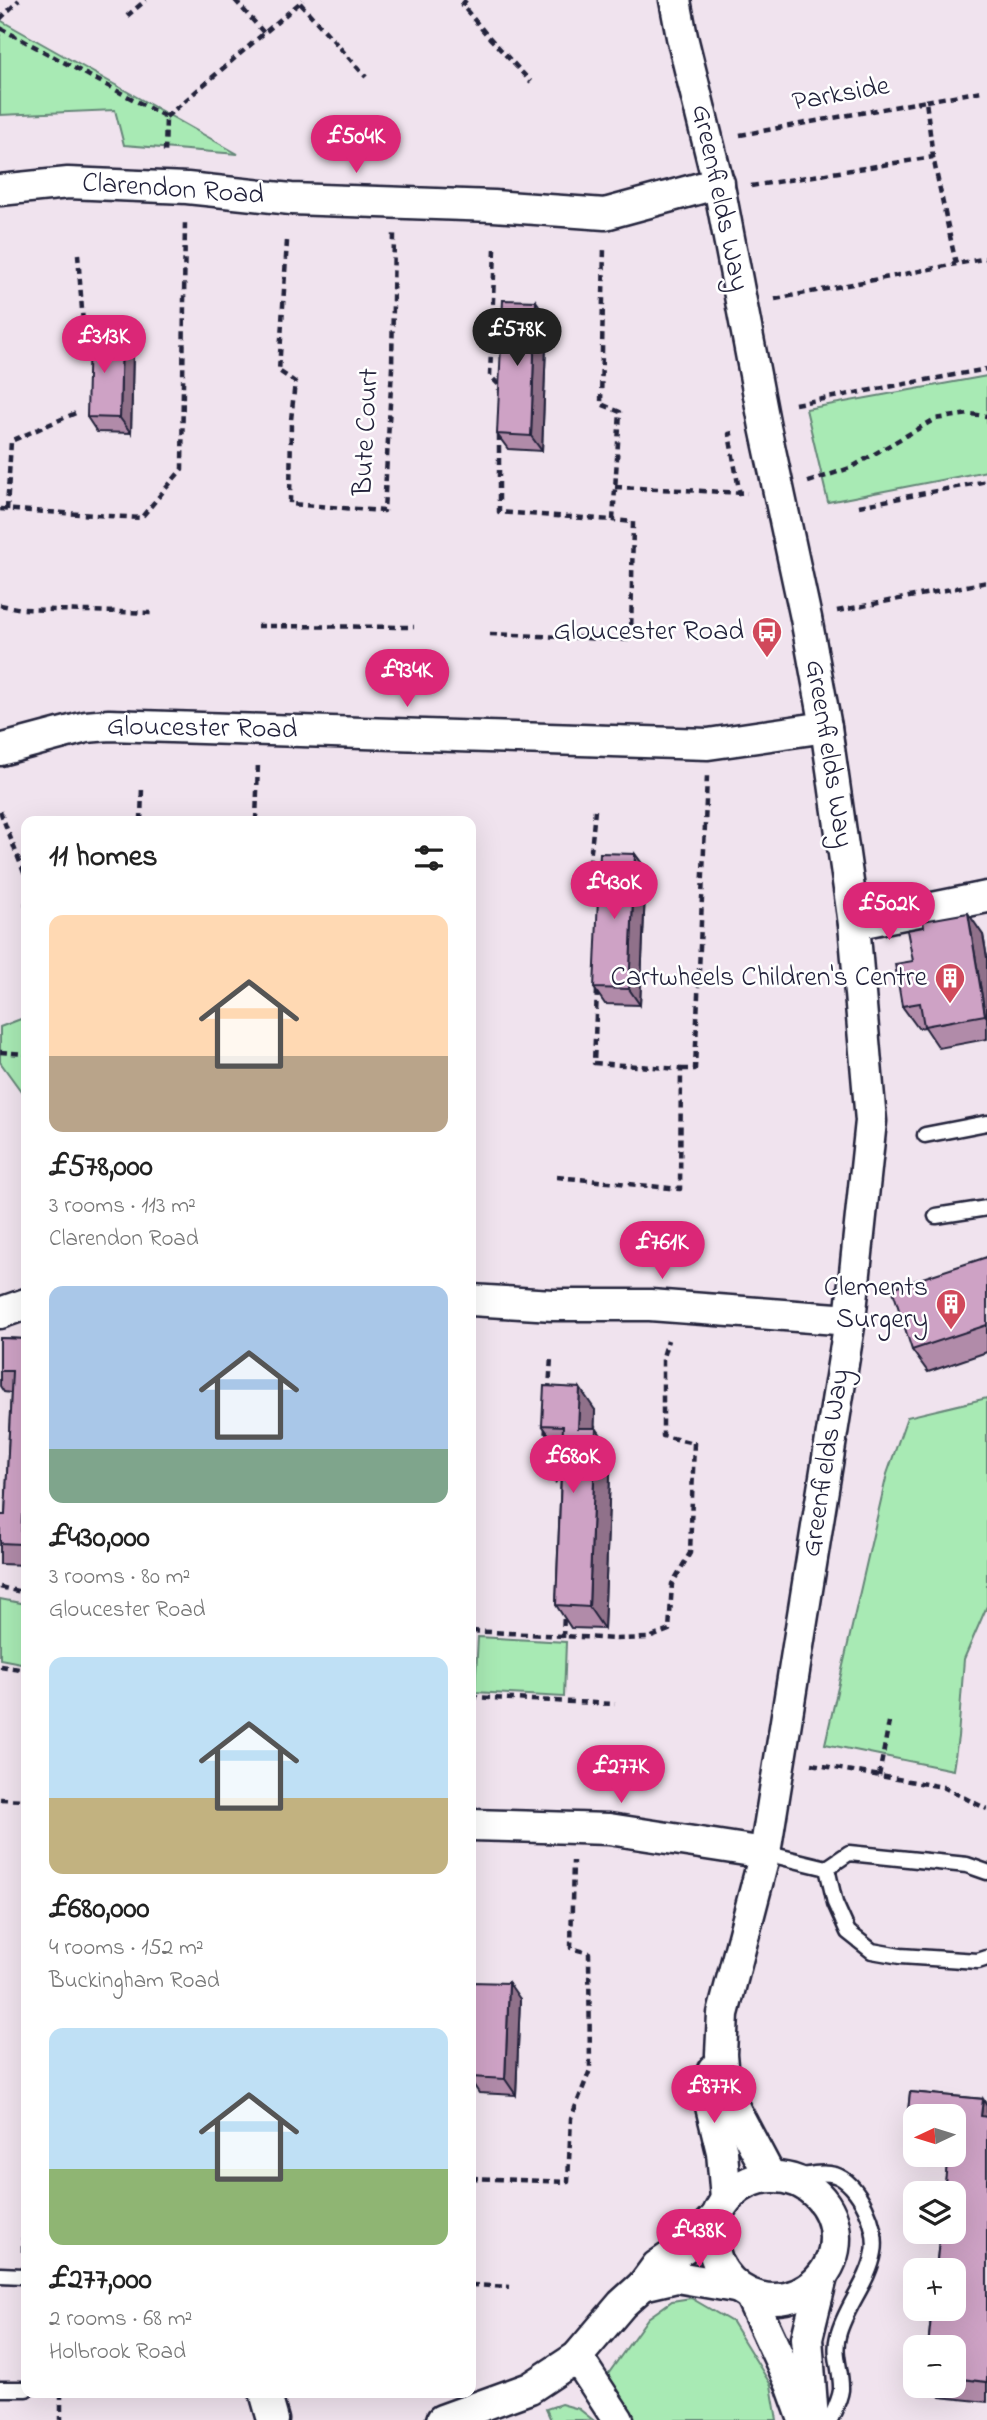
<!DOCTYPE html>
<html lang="en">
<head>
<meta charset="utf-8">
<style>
  :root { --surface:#fff; --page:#f6f6f6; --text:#222; --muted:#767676; --accent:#db2777 }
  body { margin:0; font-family:"Indie Flower",sans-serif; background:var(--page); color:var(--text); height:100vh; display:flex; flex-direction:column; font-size:26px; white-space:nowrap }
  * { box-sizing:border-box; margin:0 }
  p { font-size:23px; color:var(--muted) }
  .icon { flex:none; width:38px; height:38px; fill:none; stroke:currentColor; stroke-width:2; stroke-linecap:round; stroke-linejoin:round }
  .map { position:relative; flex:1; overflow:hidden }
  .panel { position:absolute; left:21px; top:816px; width:455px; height:1582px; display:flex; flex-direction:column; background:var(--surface); border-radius:14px; box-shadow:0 7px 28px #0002 }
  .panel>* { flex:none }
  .needle { width:46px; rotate:266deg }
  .tools { position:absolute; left:903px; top:2104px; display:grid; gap:14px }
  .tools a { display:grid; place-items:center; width:63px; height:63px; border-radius:14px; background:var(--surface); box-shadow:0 7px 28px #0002; font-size:35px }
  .price { position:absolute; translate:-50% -60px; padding:0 16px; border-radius:24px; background:var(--accent); color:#fff; font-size:23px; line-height:46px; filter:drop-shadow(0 2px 4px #0008) }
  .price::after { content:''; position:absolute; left:50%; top:42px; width:21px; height:16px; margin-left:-10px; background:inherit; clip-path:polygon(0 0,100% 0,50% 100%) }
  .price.current { background:#222; color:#fff }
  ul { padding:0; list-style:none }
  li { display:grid; align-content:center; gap:14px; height:371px; padding:0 28px }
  li span { display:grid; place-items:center; height:217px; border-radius:14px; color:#555 }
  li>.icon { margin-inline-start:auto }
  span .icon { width:126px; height:126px; fill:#fffc; stroke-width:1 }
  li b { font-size:30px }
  h2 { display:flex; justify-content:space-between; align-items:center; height:84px; padding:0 28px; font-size:30px }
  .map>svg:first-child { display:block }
  .green { fill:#a8eab4; stroke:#658678; stroke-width:2 }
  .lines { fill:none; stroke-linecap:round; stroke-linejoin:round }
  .lane-casing { stroke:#22223b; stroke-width:19 }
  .street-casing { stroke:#22223b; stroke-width:35 }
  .path { stroke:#22223b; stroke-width:4.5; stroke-dasharray:7 5; stroke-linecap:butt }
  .lane { stroke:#fff; stroke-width:14 }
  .street { stroke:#fff; stroke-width:30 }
  .wall { fill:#b18ba9; stroke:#22223b; stroke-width:2 }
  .shaded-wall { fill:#90718a; stroke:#22223b; stroke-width:2 }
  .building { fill:#cea2c5; stroke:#22223b; stroke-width:2 }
  .labels { text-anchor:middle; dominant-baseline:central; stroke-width:5; stroke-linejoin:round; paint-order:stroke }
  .street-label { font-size:28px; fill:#22223b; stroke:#fff }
  .poi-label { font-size:28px; fill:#22223b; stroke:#fff; text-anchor:end }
</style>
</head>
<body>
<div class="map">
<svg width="987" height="2420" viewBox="0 0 987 2420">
  <rect width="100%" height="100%" fill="#f0e3ee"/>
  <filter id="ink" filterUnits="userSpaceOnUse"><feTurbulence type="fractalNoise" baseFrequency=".0143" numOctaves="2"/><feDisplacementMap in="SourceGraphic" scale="14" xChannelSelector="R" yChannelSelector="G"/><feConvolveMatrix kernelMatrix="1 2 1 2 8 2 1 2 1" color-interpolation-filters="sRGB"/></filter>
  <g filter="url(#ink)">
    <g class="green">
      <path d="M0,20L238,154L124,145L115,110L0,115Z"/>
      <path d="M987,376V471L828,502L806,409Z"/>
      <path d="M26,1017V1098L0,1062V1027Z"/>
      <path d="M987,1398V1606L964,1659L958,1737L953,1770L825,1744L887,1474L907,1417Z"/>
      <path d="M0,1599L26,1604V1664L0,1659Z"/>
      <path d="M478,1637L566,1642L564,1697L475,1692Z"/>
      <path d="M691,2298L732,2322L771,2385L777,2420H630L606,2377L648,2318L672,2301Z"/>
      <path d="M561,2404L579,2409L593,2420H551L546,2409Z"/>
    </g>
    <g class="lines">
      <g class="lane-casing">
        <g id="lane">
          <path d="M925,1135L987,1123"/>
          <path d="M936,1216L987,1208"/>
          <path d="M765,1853L827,1868L849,1853L967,1865L987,1872"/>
          <path d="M827,1868L835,1903L848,1932L872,1951L900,1956L978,1961L987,1958"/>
          <path d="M792,2178C805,2176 821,2171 835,2175C859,2183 879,2228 874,2252C869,2282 845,2307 838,2336C833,2355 842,2371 841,2390C840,2399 834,2411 830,2420"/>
          <path d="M0,2275L23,2276"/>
          <path d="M0,2389H26"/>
        </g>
      </g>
      <g class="street-casing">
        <g id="street">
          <path d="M675,0L682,37L720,191L765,427L806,618L826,727L854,924L871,1121L850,1320L765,1853L723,2014L721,2054L724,2089L770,2176"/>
          <path d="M0,190L68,183L187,188L291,199L494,206L605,214L719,183"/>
          <path d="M0,750L86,727L109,725L708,744L826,727"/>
          <path d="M854,924L987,897"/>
          <path d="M471,1300L553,1305H650L850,1320"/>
          <path d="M0,1313L26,1304"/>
          <path d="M471,1825L609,1829L765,1853"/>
          <path d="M713,2070L706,2086L722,2152L726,2199"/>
          <circle cx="774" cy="2238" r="61"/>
          <path d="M643,2285L677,2277L735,2287"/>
          <path d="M750,2295L791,2384L804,2420"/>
          <path d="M577,2357L618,2420"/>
          <path d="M265,2392L273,2420"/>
          <path d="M442,2420L530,2388L577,2357L622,2304L643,2285L657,2266L691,2243L715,2218"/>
          <path d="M813,2420L807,2338L822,2277"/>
        </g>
      </g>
      <g class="path">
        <path d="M235,0L264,33"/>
        <path d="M466,0L462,5L487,35L531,82"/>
        <path d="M300,3L366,77"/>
        <path d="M127,16L146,0"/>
        <path d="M0,19L19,0"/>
        <path d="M0,28L166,117L165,155"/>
        <path d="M926,101L982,91"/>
        <path d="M166,117L303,0"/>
        <path d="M740,135L926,101L933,157L956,264L987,258"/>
        <path d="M751,186L933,157"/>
        <path d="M287,241L279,371L295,382L291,420L290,504L384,511L392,368L394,234"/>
        <path d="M495,249L490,376L499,385V390"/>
        <path d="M78,254L84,338"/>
        <path d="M775,299L956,264"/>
        <path d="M795,404L987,369"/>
        <path d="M733,433L729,434L740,495"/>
        <path d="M499,434V512L613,520L620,412L601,404L604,246"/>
        <path d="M808,482L850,468L935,419L969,414L987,416"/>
        <path d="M615,487L747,493"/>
        <path d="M859,506L987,481"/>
        <path d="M0,509L141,518L182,469L185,220"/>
        <path d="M7,510L11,441L78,412"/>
        <path d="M0,605L22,609L152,613"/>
        <path d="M837,611L987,582"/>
        <path d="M257,626L414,627"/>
        <path d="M490,634L631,640L633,522L613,520"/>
        <path d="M595,810L589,871L599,898"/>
        <path d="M0,811L26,878"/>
        <path d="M141,821L142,787"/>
        <path d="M256,821L258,763"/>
        <path d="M26,902V906"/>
        <path d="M0,1052L26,1054"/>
        <path d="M681,1069H695L707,776"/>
        <path d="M557,1177L680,1189L681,1069L594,1063L597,990"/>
        <path d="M549,1391L551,1357"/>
        <path d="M546,1427L543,1475L557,1482"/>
        <path d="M0,1587L26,1593"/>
        <path d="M472,1631L617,1639L649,1638L669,1630L672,1584L690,1553L694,1443L663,1436V1357L668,1340"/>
        <path d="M563,1638L564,1614"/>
        <path d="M0,1666L26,1670"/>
        <path d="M471,1682V1631"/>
        <path d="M471,1697L615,1704"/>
        <path d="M812,1764L943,1787L987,1809"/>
        <path d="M879,1776L889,1722"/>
        <path d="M0,1799L26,1800"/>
        <path d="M471,1981L472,1943"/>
        <path d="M26,2058L24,2130H26"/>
        <path d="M471,2178L568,2182L571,2118L590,2070L589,1953L571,1948L573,1861"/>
        <path d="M23,2252V2238H26"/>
        <path d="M471,2285L510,2287"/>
        <path d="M61,2392V2420"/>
      </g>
      <use href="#lane" class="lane"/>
      <use href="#street" class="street"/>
    </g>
    <g class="wall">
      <path d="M547,317L542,451L508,449L497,434Z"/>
      <path d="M122,333L133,349L131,433L97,432L87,417Z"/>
      <path d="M635,854L646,869L640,1005L605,1004L594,988Z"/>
      <path d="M924,927L983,935L987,958V1039L939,1048L925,1027L918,1028L902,1006L913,961Z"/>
      <path d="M987,1257V1352L928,1372L912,1350Z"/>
      <path d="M0,1338L26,1339V1565L0,1564V1515H5L11,1393L4,1392L0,1386Z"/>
      <path d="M595,1410L594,1428H596L611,1450L604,1629L571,1628L556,1605L562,1447H558L542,1425Z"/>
      <path d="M520,1999L516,2095L479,2093L471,2081V2009Z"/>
      <path d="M910,2092L983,2099L987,2106V2402L940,2397L932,2385H954V2347H928L932,2308H954V2270H936L940,2231H954V2193H944L948,2157L922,2154H954V2116H915V2145L906,2132Z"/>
    </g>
    <g class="shaded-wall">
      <path d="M536,301L547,317L542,451L531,436Z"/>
      <path d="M122,333L133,349L131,433L120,418Z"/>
      <path d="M635,854L646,869L640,1005L629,989Z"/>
      <path d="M968,913L983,935L987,958V1017L985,1015Z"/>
      <path d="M580,1388L595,1410L594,1450L578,1428Z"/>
      <path d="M596,1428L611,1450L604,1629L589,1607Z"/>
      <path d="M22,1516L26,1522V1551L21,1544Z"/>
      <path d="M509,1983L520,1999L516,2095L505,2079Z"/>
      <path d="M983,2099L987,2106V2125L981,2116Z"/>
    </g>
    <g class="building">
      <path d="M503,300L536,301L531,436L497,434Z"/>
      <path d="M89,332L122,333L120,418L87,417Z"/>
      <path d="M600,853L635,854L629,989L594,988Z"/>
      <path d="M968,913L985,1015L924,1026L920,1003L902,1006L895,964L913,961L907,930L924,927L923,921Z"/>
      <path d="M987,1257V1325L912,1350L892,1288Z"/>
      <path d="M0,1338L26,1339V1517L22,1516L21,1544L0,1543V1515H5L12,1371H0Z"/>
      <path d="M544,1386L580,1388L578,1428H596L589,1607L556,1605L563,1426L542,1425Z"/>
      <path d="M472,1982L509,1983L505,2079L471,2077Z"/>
      <path d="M910,2092L983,2099L981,2116L987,2117V2382L954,2378V2347H928L932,2308H954V2270H936L940,2231H954V2193H944L948,2154H958L959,2137H954V2116H915V2133L906,2132Z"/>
    </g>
  </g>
  <defs>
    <g id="bus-pin" transform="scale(1.575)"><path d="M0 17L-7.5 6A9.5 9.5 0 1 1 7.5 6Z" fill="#d1495b" stroke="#fff"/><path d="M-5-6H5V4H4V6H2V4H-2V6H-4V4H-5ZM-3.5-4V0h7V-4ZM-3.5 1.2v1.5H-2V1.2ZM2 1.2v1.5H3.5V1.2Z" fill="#fff"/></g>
    <g id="building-pin" transform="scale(1.575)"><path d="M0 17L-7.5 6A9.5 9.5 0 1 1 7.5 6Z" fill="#d1495b" stroke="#fff"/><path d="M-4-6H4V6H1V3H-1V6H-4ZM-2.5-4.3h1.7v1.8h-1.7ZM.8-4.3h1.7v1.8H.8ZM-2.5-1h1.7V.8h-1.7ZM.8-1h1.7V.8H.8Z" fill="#fff"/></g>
  </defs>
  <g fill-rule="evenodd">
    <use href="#bus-pin" x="767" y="632"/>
    <use href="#building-pin" x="950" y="978"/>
    <use href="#building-pin" x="951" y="1304"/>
  </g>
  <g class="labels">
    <g class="street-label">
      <text transform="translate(841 95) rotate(-10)">Parkside</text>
      <text transform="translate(173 190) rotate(4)">Clarendon Road</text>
      <text transform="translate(719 198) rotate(78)">Greenfields Way</text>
      <text transform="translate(367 432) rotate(-87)">Bute Court</text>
      <text transform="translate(202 729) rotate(1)">Gloucester Road</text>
      <text transform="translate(828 754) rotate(81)">Greenfields Way</text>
      <text transform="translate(827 1463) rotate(-81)">Greenfields Way</text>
    </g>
    <g class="poi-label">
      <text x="744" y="632">Gloucester Road</text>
      <text x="927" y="978">Cartwheels Children's Centre</text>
      <text x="928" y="1288">Clements<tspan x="928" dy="32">Surgery</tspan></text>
    </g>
  </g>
</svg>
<div class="tools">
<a><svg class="needle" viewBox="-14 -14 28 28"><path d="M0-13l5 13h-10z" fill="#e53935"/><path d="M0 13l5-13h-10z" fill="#767676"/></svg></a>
<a><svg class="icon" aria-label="layers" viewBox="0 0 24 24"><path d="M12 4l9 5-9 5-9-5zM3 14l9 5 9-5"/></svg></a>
<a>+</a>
<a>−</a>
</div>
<b class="price" style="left:356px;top:175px">£504K</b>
<b class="price current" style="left:517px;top:368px">£578K</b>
<b class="price" style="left:104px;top:375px">£313K</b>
<b class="price" style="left:407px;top:709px">£934K</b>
<b class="price" style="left:614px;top:921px">£430K</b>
<b class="price" style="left:889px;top:942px">£502K</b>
<b class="price" style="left:662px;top:1281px">£761K</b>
<b class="price" style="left:573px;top:1495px">£680K</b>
<b class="price" style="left:621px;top:1805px">£277K</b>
<b class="price" style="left:714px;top:2125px">£877K</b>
<b class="price" style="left:699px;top:2269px">£438K</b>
<section class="panel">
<h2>11 homes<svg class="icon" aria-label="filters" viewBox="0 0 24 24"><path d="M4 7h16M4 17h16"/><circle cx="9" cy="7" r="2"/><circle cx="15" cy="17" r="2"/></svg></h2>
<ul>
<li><span style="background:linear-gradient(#ffd9b3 65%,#b9a48a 0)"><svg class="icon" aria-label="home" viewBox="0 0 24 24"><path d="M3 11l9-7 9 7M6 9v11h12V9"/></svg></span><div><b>£578,000</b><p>3 rooms · 113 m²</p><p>Clarendon Road</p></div></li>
<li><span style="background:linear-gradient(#a9c7e8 75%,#7fa58c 0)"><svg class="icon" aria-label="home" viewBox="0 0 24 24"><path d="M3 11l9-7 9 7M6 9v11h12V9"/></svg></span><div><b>£430,000</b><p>3 rooms · 80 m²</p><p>Gloucester Road</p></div></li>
<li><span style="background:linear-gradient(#bfe0f5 65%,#c2b280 0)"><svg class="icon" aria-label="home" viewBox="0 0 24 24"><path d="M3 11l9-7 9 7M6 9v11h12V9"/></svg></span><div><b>£680,000</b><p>4 rooms · 152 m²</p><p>Buckingham Road</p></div></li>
<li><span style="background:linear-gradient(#bfe0f5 65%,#8fb573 0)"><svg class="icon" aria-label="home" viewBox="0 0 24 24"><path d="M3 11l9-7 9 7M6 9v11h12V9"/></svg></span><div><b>£277,000</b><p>2 rooms · 68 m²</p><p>Holbrook Road</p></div></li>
</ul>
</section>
</div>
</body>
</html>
